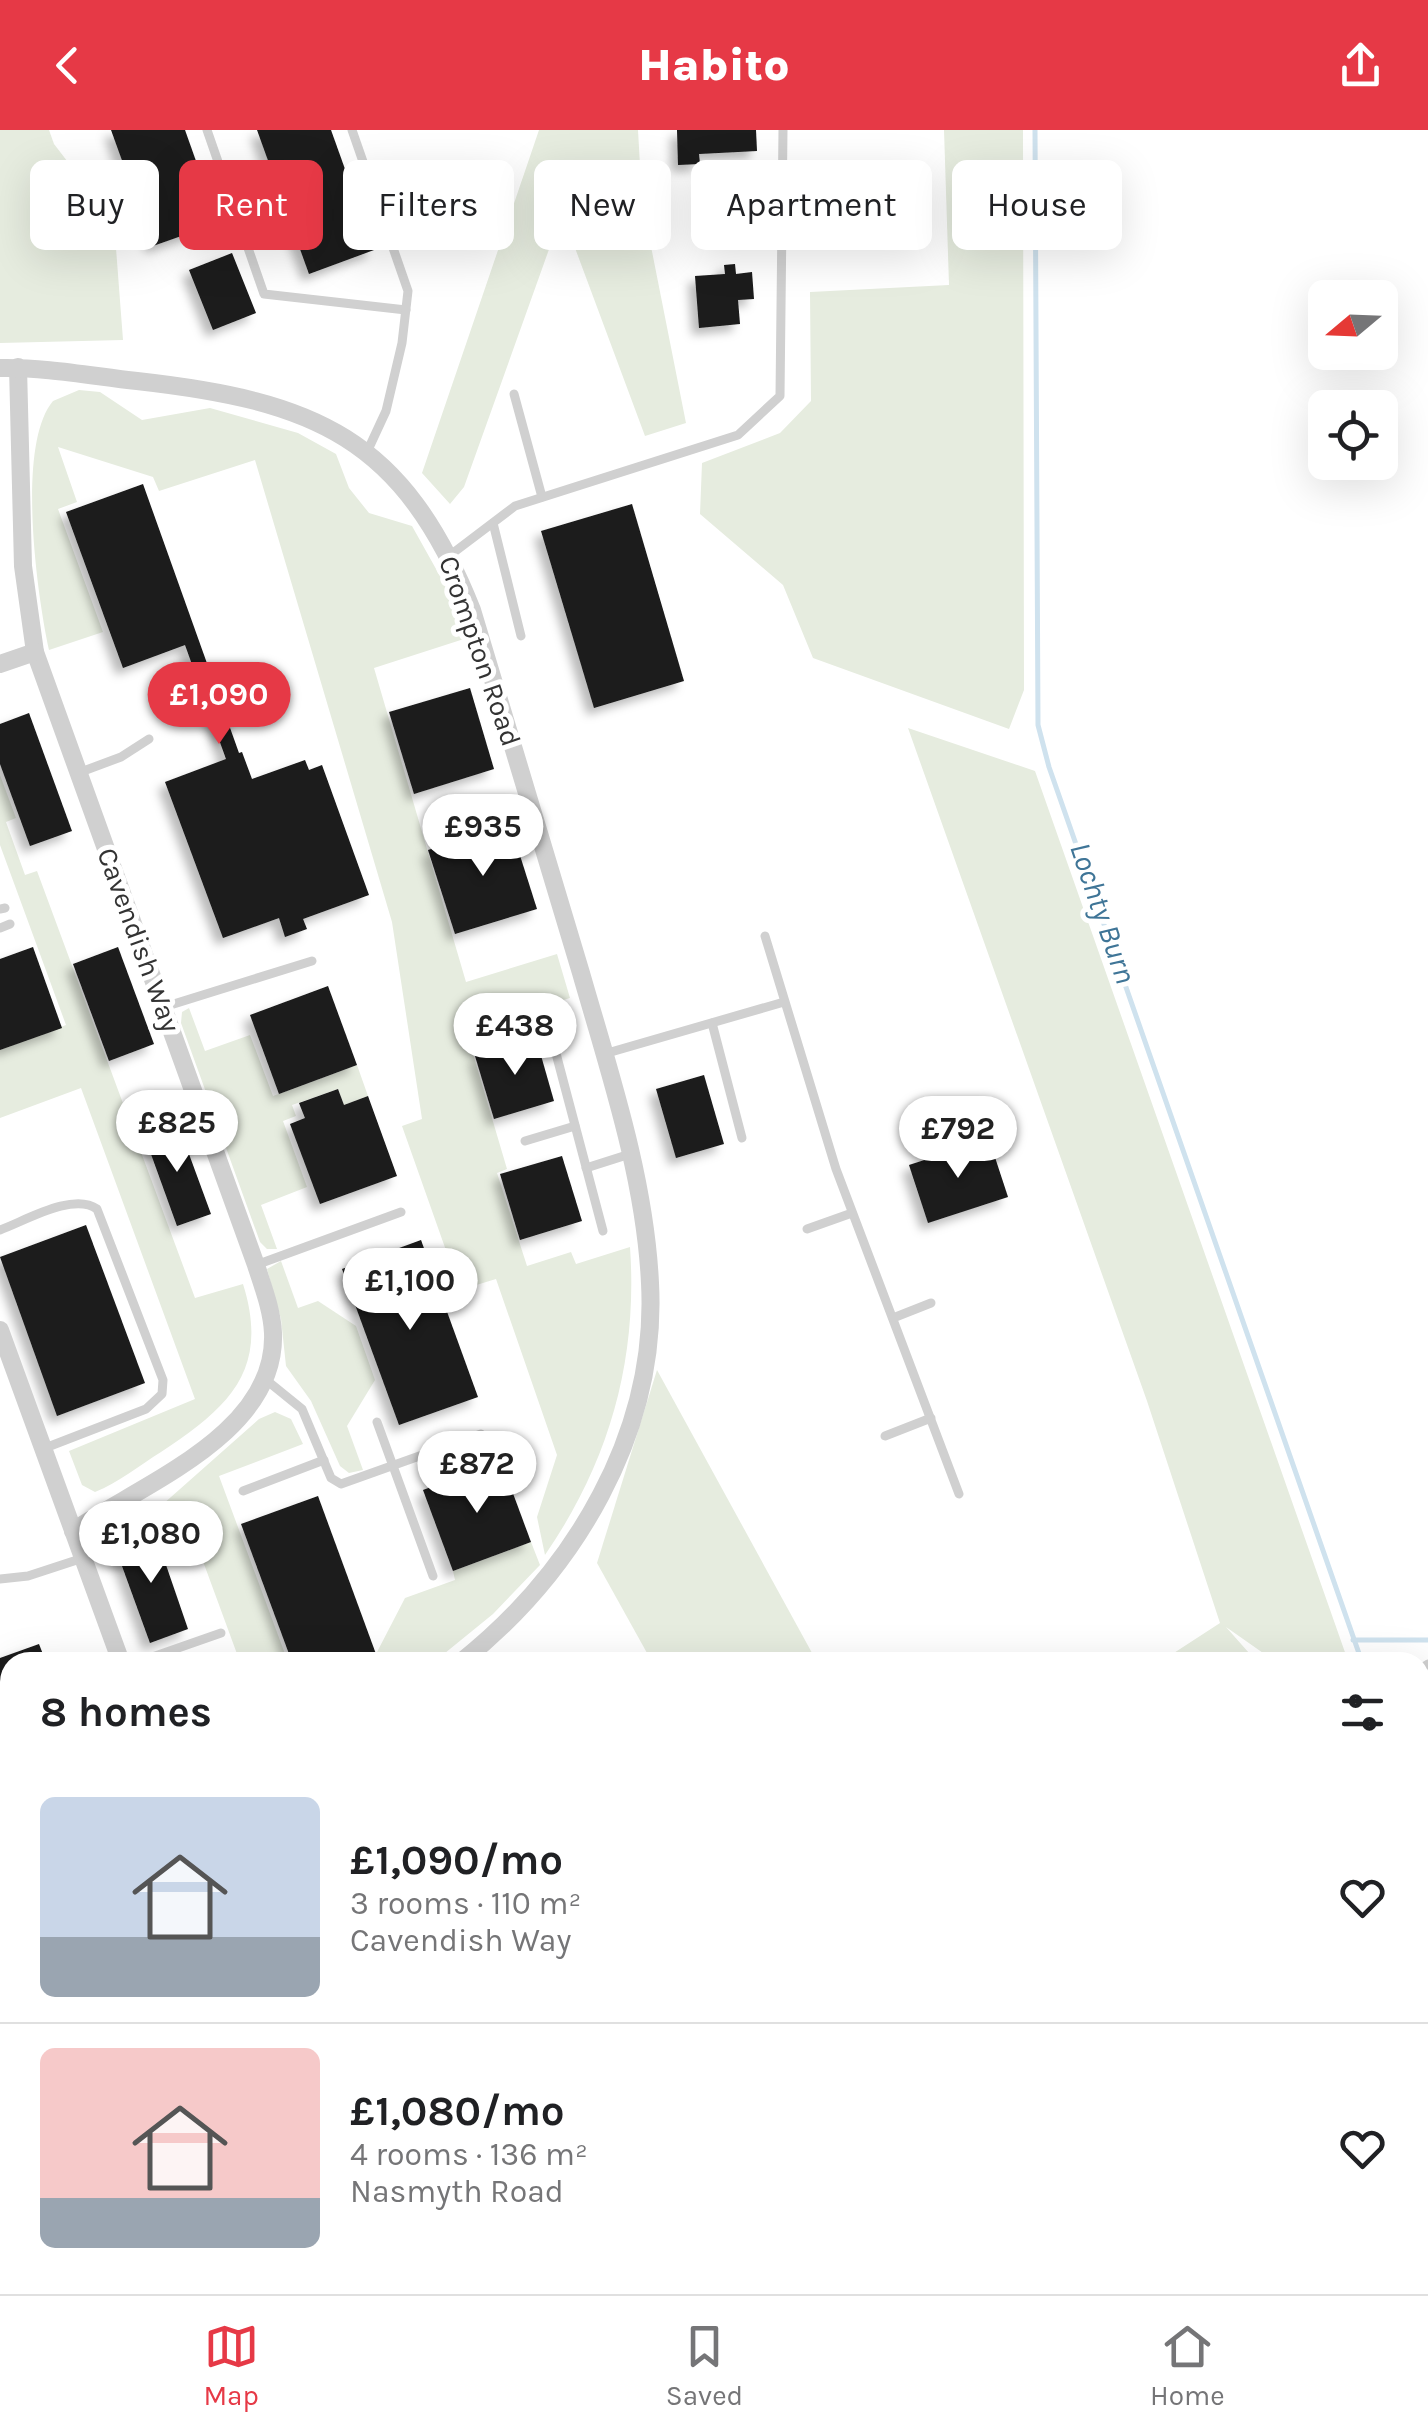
<!DOCTYPE html>
<html lang="en">
<head>
<meta charset="utf-8">
<style>
  :root { --surface:#fff; --page:#f6f6f6; --text:#202124; --muted:#757577; --line:#e0e0e0; --accent:#e63946 }
  body { margin:0; font-family:Karla,sans-serif; background:var(--page); color:var(--text); height:100vh; display:flex; flex-direction:column; font-size:38px; white-space:nowrap }
  * { box-sizing:border-box; margin:0 }
  p { font-size:32px; color:var(--muted) }
  .icon { flex:none; width:55px; height:55px; fill:none; stroke:currentColor; stroke-width:2; stroke-linecap:round; stroke-linejoin:round }
  .map { position:relative; flex:1; overflow:hidden }
  .details { position:absolute; left:0px; top:1522px; width:1430px; height:642px; display:flex; flex-direction:column; background:var(--surface); border-radius:30px 30px 0 0; box-shadow:0 10px 40px #0002 }
  .details>* { flex:none }
  .hud { position:absolute; left:30px; top:30px; width:1370px; height:90px; display:flex; gap:20px }
  .needle { width:65px; rotate:251deg }
  .fabs { position:absolute; left:1308px; top:150px; display:grid; gap:20px }
  .fabs a { display:grid; place-items:center; width:90px; height:90px; border-radius:15px; background:var(--surface); box-shadow:0 10px 40px #0002; font-size:50px }
  .price { position:absolute; translate:-50% -85px; padding:0 22px; border-radius:35px; background:#fff; color:#222; font-size:32px; line-height:65px; filter:drop-shadow(0 2px 5px #0008) }
  .price::after { content:''; position:absolute; left:50%; top:60px; width:30px; height:22px; margin-left:-15px; background:inherit; clip-path:polygon(0 0,100% 0,50% 100%) }
  .price.selected { background:var(--accent); color:#fff }
  ul { padding:0; list-style:none }
  li { display:flex; align-items:center; gap:30px; height:250px; padding:0 40px }
  li+li { border-top:2px solid var(--line) }
  li span { display:grid; place-items:center; flex:none; width:280px; height:200px; border-radius:15px; color:#555 }
  li>.icon { margin-inline-start:auto }
  span .icon { width:120px; height:120px; fill:#fffc; stroke-width:1 }
  li b { font-size:42px }
  h2 { display:flex; justify-content:space-between; align-items:center; height:120px; padding:0 40px; font-size:42px }
  .pill { padding:0 35px; border-radius:15px; background:var(--surface); box-shadow:0 10px 40px #0002; font-size:35px; line-height:90px }
  .pill.selected { background:var(--accent); color:#fff }
  header { display:flex; justify-content:space-between; align-items:center; height:130px; padding:0 40px; background:var(--accent); color:#fff; font-size:45px; font-weight:800 }
  .tabs { display:flex; justify-content:space-around; align-items:center; height:140px; border-top:2px solid var(--line); background:var(--surface); font-size:28px; color:var(--muted) }
  .tabs a { display:grid; justify-items:center; gap:5px }
  .tabs .selected { color:var(--accent) }
  .map>svg:first-child { display:block }
  .green { fill:#e6ecdf }
  .lines { fill:none; stroke-linecap:round; stroke-linejoin:round }
  .stream { stroke:#cfe2ee; stroke-width:5 }
  .building { fill:#1a1a1a; filter:url(#shadow) }
  .lane { stroke:#d0d0d0; stroke-width:9 }
  .street { stroke:#d0d0d0; stroke-width:18 }
  .labels { text-anchor:middle; dominant-baseline:central; stroke-width:10; stroke-linejoin:round; paint-order:stroke }
  .street-label { font-size:28px; fill:#333; stroke:#fff }
  .water-label { font-size:30px; font-style:italic; fill:#3f7597; stroke:#fff }
</style>
</head>
<body>
<header><svg class="icon" aria-label="back" viewBox="0 0 24 24"><path d="M15 5l-7 7 7 7"/></svg>Habito<svg class="icon" aria-label="share" viewBox="0 0 24 24"><path d="M12 15V3M7 8l5-5 5 5M5 13v7h14v-7"/></svg></header>
<div class="map">
<svg width="1428" height="2164" viewBox="0 0 1428 2164">
  <defs>
    <filter id="shadow"><feDropShadow dx="-7" dy="7" stdDeviation="5" flood-color="#0004"/></filter>
  </defs>
  <rect width="100%" height="100%" fill="#fff"/>
  <g class="green">
    <path d="M0,0H49L54,14L114,92L123,210L0,213Z"/>
    <path d="M539,0H638L642,71L686,293L645,306L562,83L464,357L450,374L422,343Z"/>
    <path d="M944,0H1023L1024,560L1009,599L813,528L783,455L700,384L702,333L780,303L811,271L810,162L949,155Z"/>
    <path d="M79,260L100,262L142,290L210,278L298,303L336,324L349,358L369,383L412,396L445,455L467,508L374,538L466,852L557,824L570,868L466,900L507,1039L497,1043L527,1136L571,1122L576,1134L630,1117C638,1231 609,1332 545,1425L537,1387L557,1325L496,1149L460,1160L402,996L422,989L392,792L255,330L159,361L153,347L58,317L77,372L58,379L103,502L49,520C37,464 16,315 53,271Z"/>
    <path d="M908,598L1035,641L1347,1528L1343,1532H1276L1226,1497L1257,1532H1160L1220,1493L1147,1271Z"/>
    <path d="M0,645L16,688L6,692L25,745L37,741L195,1168L243,1154C270,1240 229,1277 161,1322C140,1335 118,1353 95,1362L82,1355L69,1321L195,1269L81,958L0,988V920L66,895L0,715Z"/>
    <path d="M189,878L205,921L250,905L273,966L357,935L368,966L344,975L338,959L292,975L296,986L283,991L307,1057L261,1075L277,1119H267L260,1112L181,893L182,882Z"/>
    <path d="M281,1131L298,1178L318,1171L356,1196L375,1250L347,1296L363,1340L349,1343L340,1336L311,1271L286,1236L281,1189L267,1139Z"/>
    <path d="M657,1240L817,1532H652L597,1433Z"/>
    <path d="M275,1282L291,1289L303,1314L219,1346L288,1532H240L186,1385L138,1402L136,1398L259,1289Z"/>
    <path d="M531,1412L540,1435L493,1484L434,1532H352L376,1524L405,1468L455,1450L453,1441Z"/>
    <path d="M0,1746L10,1748V1859L0,1841Z"/>
    <path d="M176,2155H583L572,2164H181Z"/>
  </g>
  <g class="lines">
    <g class="stream">
      <path d="M1035,0L1038,595L1049,637L1362,1532"/>
      <path d="M1353,1510H1428"/>
      <path d="M1420,1599L1428,1605"/>
    </g>
  </g>
  <g class="building">
    <path d="M111,0H185L218,93L153,116Z"/>
    <path d="M257,0H331L374,120L309,144Z"/>
    <path d="M677,0H756L757,21L699,24L700,34L678,35Z"/>
    <path d="M232,123L256,183L213,200L189,140Z"/>
    <path d="M735,134L736,144L752,142L754,169L738,170L740,194L699,198L695,146L725,144L724,135Z"/>
    <path d="M143,354L239,623L242,622L252,649L305,630L309,640L322,635L369,765L303,789L307,799L285,807L279,788L223,808L165,652L226,629L185,515L123,538L66,382Z"/>
    <path d="M632,374L684,551L594,578L541,401Z"/>
    <path d="M470,558L494,639L414,664L389,582Z"/>
    <path d="M29,583L72,701L30,716L0,634V594Z"/>
    <path d="M510,694L537,779L455,804L428,720Z"/>
    <path d="M33,817L62,898L0,920V829Z"/>
    <path d="M118,817L154,914L109,931L73,834Z"/>
    <path d="M328,856L357,935L279,964L250,885Z"/>
    <path d="M536,908L554,971L494,989L475,926Z"/>
    <path d="M704,945L724,1014L676,1028L656,959Z"/>
    <path d="M338,959L344,975L368,966L397,1046L320,1074L290,994L305,988L299,973Z"/>
    <path d="M166,994L171,1009L182,1005L211,1084L177,1096L143,1002Z"/>
    <path d="M989,1009L1008,1067L928,1093L909,1035Z"/>
    <path d="M562,1026L582,1091L520,1110L500,1044Z"/>
    <path d="M86,1095L145,1253L57,1286L0,1127Z"/>
    <path d="M421,1110L478,1267L399,1295L342,1139Z"/>
    <path d="M501,1331L531,1412L453,1441L423,1360Z"/>
    <path d="M318,1366L376,1524L352,1532H292L241,1394Z"/>
    <path d="M154,1400L188,1499L150,1513L114,1414Z"/>
    <path d="M39,1514L46,1532H10V1649L0,1653V1528Z"/>
  </g>
  <g class="lines">
    <g class="lane">
      <path d="M207,0L264,164L406,180"/>
      <path d="M352,0L408,161L402,213L386,281L367,322"/>
      <path d="M514,264L542,367"/>
      <path d="M493,393L521,506"/>
      <path d="M449,426L515,376L738,305L780,266L783,0"/>
      <path d="M78,643L121,627L149,609"/>
      <path d="M0,779L5,778"/>
      <path d="M0,798L10,794"/>
      <path d="M765,806L836,1039L959,1364"/>
      <path d="M164,877L312,831"/>
      <path d="M712,893L742,1008"/>
      <path d="M549,897L603,1101"/>
      <path d="M604,924L784,872"/>
      <path d="M525,1011L575,996"/>
      <path d="M586,1038L630,1024"/>
      <path d="M807,1099L852,1083"/>
      <path d="M0,1100C25,1091 73,1062 97,1079L163,1250L162,1264L146,1279L45,1318"/>
      <path d="M256,1135L401,1082"/>
      <path d="M893,1188L931,1173"/>
      <path d="M265,1249L302,1279L331,1348L341,1354L481,1304"/>
      <path d="M377,1292L433,1446"/>
      <path d="M885,1306L931,1288"/>
      <path d="M243,1361L324,1330"/>
      <path d="M0,1449L28,1446L83,1428"/>
      <path d="M138,1532L221,1503"/>
      <path d="M1420,1539L1428,1534"/>
      <path d="M572,2164L583,2155"/>
    </g>
    <g class="street">
      <path d="M18,237L23,436L35,522L256,1135C263,1157 272,1180 273,1203C277,1303 144,1353 73,1401"/>
      <path d="M0,238C45,237 92,246 137,251C315,271 403,307 472,480C508,601 545,722 581,843C610,944 645,1048 650,1153C658,1303 574,1442 461,1532"/>
      <path d="M0,534L35,522"/>
      <path d="M0,1200L121,1532"/>
      <path d="M0,1736L10,1737"/>
    </g>
  </g>
  <g class="labels">
    <g class="street-label">
      <text transform="translate(480 521) rotate(71)">Crompton Road</text>
      <text transform="translate(139 810) rotate(70)">Cavendish Way</text>
    </g>
    <g class="water-label">
      <text transform="translate(1103 783) rotate(71)">Lochty Burn</text>
    </g>
  </g>
</svg>
<div class="fabs">
<a><svg class="needle" viewBox="-14 -14 28 28"><path d="M0-13l5 13h-10z" fill="#e53935"/><path d="M0 13l5-13h-10z" fill="#757577"/></svg></a>
<a><svg class="icon" aria-label="locate" viewBox="0 0 24 24"><circle cx="12" cy="12" r="6"/><path d="M12 2v4M12 18v4M2 12h4M18 12h4"/></svg></a>
</div>
<b class="price selected" style="left:219px;top:617px">£1,090</b>
<b class="price" style="left:483px;top:749px">£935</b>
<b class="price" style="left:515px;top:948px">£438</b>
<b class="price" style="left:177px;top:1045px">£825</b>
<b class="price" style="left:958px;top:1051px">£792</b>
<b class="price" style="left:410px;top:1203px">£1,100</b>
<b class="price" style="left:477px;top:1386px">£872</b>
<b class="price" style="left:151px;top:1456px">£1,080</b>
<div class="hud">
<a class="pill">Buy</a>
<a class="pill selected">Rent</a>
<a class="pill">Filters</a>
<a class="pill">New</a>
<a class="pill">Apartment</a>
<a class="pill">House</a>
</div>
<section class="details">
<h2>8 homes<svg class="icon" aria-label="filters" viewBox="0 0 24 24"><path d="M4 7h16M4 17h16"/><circle cx="9" cy="7" r="2"/><circle cx="15" cy="17" r="2"/></svg></h2>
<ul>
<li><span style="background:linear-gradient(#c9d6e8 70%,#9aa5b1 0)"><svg class="icon" aria-label="home" viewBox="0 0 24 24"><path d="M3 11l9-7 9 7M6 9v11h12V9"/></svg></span><div><b>£1,090/mo</b><p>3 rooms · 110 m²</p><p>Cavendish Way</p></div><svg class="icon" aria-label="heart" viewBox="0 0 24 24"><path d="M12 20l-8-8c-3-5 5-10 8-4 3-6 11-1 8 4z"/></svg></li>
<li><span style="background:linear-gradient(#f6c9c9 75%,#9aa5b1 0)"><svg class="icon" aria-label="home" viewBox="0 0 24 24"><path d="M3 11l9-7 9 7M6 9v11h12V9"/></svg></span><div><b>£1,080/mo</b><p>4 rooms · 136 m²</p><p>Nasmyth Road</p></div><svg class="icon" aria-label="heart" viewBox="0 0 24 24"><path d="M12 20l-8-8c-3-5 5-10 8-4 3-6 11-1 8 4z"/></svg></li>
</ul>
</section>
</div>
<nav class="tabs">
<a class="selected"><svg class="icon" aria-label="map" viewBox="0 0 24 24"><path d="M3 6l6-2 6 2 6-2v14l-6 2-6-2-6 2zM9 4v14M15 6v14"/></svg>Map</a>
<a><svg class="icon" aria-label="saved" viewBox="0 0 24 24"><path d="M7 4h10v16l-5-4-5 4z"/></svg>Saved</a>
<a><svg class="icon" aria-label="home" viewBox="0 0 24 24"><path d="M3 11l9-7 9 7M6 9v11h12V9"/></svg>Home</a>
</nav>
</body>
</html>
